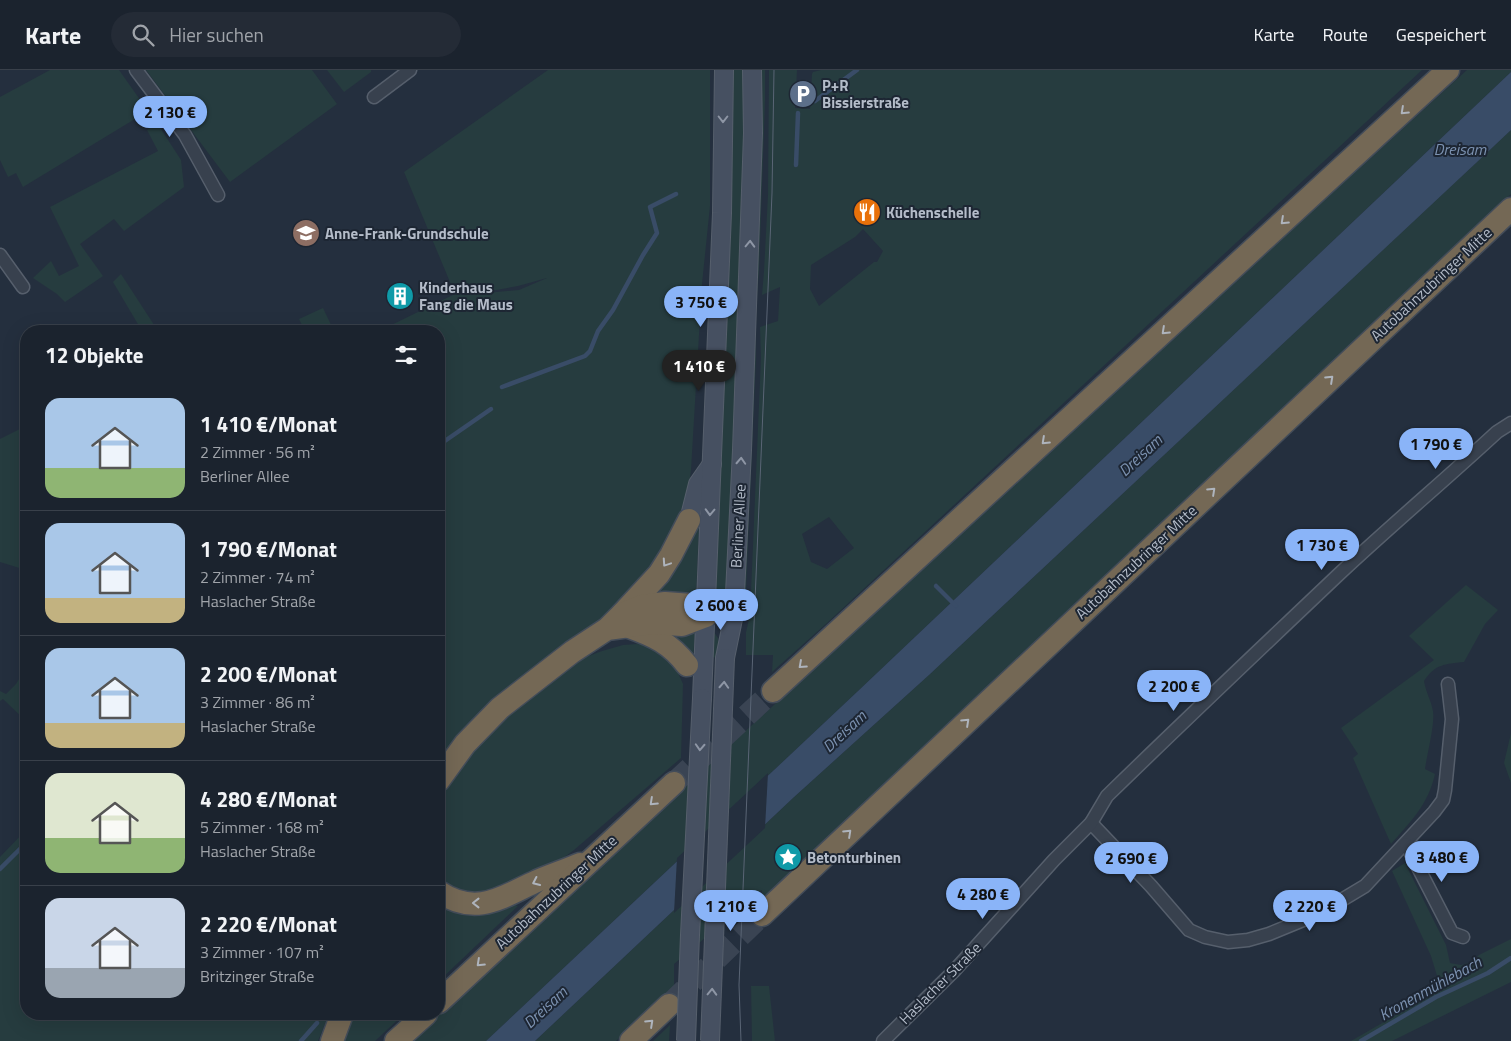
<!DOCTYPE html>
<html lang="de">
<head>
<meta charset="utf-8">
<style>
  :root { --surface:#1b232e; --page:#242b36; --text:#f1f3f6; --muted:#a0a4aa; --line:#39404a; --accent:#8ab4f8 }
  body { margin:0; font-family:"Titillium Web",sans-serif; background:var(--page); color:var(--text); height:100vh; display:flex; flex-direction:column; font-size:19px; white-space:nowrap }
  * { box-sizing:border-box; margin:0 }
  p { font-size:16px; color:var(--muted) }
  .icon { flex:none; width:28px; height:28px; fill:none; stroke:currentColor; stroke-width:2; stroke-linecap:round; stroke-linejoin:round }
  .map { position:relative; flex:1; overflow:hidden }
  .details { position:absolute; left:20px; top:255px; width:425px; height:695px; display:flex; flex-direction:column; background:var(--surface); border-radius:20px; box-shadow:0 5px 20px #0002,0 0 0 1px var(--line) }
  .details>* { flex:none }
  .price { position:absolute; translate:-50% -42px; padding:0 11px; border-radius:18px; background:var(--accent); color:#111; font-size:16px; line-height:32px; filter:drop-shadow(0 1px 2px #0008) }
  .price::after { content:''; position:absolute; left:50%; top:30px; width:15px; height:11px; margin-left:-8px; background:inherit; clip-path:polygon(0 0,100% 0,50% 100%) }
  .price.active { background:#222; color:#fff }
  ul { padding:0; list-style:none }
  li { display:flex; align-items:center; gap:15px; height:125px; padding:0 25px }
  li+li { border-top:1px solid var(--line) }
  li span { display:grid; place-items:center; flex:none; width:140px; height:100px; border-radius:15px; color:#555 }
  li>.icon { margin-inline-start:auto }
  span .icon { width:60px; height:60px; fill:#fffc; stroke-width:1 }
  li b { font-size:21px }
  h2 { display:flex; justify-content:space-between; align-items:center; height:60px; padding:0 25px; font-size:21px }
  header { display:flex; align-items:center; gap:30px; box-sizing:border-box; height:70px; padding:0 25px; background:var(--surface); border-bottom:1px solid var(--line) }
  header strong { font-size:24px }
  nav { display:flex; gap:28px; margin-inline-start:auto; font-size:18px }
  .search { width:350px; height:45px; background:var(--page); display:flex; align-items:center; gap:12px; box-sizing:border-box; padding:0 18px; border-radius:28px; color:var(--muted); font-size:19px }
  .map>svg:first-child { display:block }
  .green { fill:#263c3f; fill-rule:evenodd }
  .water { fill:#394c67 }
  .pier { fill:#242f3e }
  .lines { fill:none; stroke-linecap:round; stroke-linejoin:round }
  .stream { stroke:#394c67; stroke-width:4.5 }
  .highway-tunnel { stroke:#3a4453; stroke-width:22; stroke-dasharray:22 11; stroke-linecap:butt }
  .street-casing { stroke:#565f6c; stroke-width:15 }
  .secondary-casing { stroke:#565f6c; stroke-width:20 }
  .highway-casing { stroke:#434c59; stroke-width:25 }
  .street { stroke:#38414e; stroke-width:12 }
  .secondary { stroke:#465061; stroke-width:18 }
  .highway { stroke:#746855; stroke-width:22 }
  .tram { stroke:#5a6575; stroke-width:1 }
  .secondary-bridge-casing { stroke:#565f6c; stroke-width:20; stroke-linecap:butt }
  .secondary-bridge { stroke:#465061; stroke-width:18 }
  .oneway { stroke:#aeb4bd }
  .oneway2 { stroke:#8e96a5 }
  .labels { text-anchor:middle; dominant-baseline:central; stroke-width:4; stroke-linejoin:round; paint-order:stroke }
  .poi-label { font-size:15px; font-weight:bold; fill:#b4bcc9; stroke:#1d2633; text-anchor:start }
  .street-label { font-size:15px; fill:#b4bcc9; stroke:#1d2633 }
  .water-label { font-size:16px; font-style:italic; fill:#7c92b1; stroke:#1d2633 }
</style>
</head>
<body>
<header>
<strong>Karte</strong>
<div class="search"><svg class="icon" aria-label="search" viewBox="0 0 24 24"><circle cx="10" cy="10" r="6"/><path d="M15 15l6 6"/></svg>Hier suchen</div>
<nav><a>Karte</a><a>Route</a><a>Gespeichert</a></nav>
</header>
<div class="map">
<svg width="1511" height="971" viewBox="0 0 1511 971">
  <rect width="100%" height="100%" fill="#242f3e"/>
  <g class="green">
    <path d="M50,0H119L148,41L23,117L16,103L8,107L0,90V27Z"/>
    <path d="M146,0H312L337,34L230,112Z"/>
    <path d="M327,0H371V2L344,22Z"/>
    <path d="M548,0H710V136L702,214L691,400L688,424L677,458L666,479L621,535L490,632L474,648L439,689V261H379L455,224L404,102ZM547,208L519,220L475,224L518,216Z"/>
    <path d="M730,0H745L746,89L728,515L720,527L714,533Z"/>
    <path d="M760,0H765V31L759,200L757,227L754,228Z"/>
    <path d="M769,0H797L795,38L810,39L812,4L813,2L821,0H1422L827,553L772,602L773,585H746V562L750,545L761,288L760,257L778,251L780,217L762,225L764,201L768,125ZM863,159L883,181L877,192H874L819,236L810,219L811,195L855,167ZM829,447L854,478L827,499L811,492L802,464Z"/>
    <path d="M1467,0H1511V2L858,621L486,971H407C760,649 1113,322 1467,0Z"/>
    <path d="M157,53L181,90L184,117L124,161L114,149L80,174L103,206L65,232L57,224L33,208L51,191L59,206L79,196L50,137L158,81L147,60Z"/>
    <path d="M1511,60V124L966,636L762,830V820L674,894V916L616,971H535L793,728L929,605Z"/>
    <path d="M121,204L158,261H142L113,212Z"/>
    <path d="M323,238L334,261H305L299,249Z"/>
    <path d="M755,258L756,287L745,543L743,552L740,551L752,259Z"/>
    <path d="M26,356V500L0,492V369Z"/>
    <path d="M697,454L699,456L696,528L651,524Z"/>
    <path d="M1466,515L1498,540L1485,554L1464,592C1445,594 1435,594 1424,611C1426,623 1431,630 1433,641C1435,655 1427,684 1425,699L1435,704C1428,735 1411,751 1391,774L1353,688L1358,684L1341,658L1434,590L1409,566Z"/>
    <path d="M660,561L695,564L693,588Z"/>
    <path d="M713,561L718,568L719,588L711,587Z"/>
    <path d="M637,574L648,575L657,578L675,596L683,614L681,688L574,780L559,791L486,827L439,814V718L467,680L563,599L586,587L602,581L623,575Z"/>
    <path d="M26,598V651L3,629L0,631V621L6,624L16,614Z"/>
    <path d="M1511,663V713L1504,693Z"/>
    <path d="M26,760V944H329L318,971H0V787Z"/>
    <path d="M1405,793L1446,875L1450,893L1461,895L1473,891L1479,885L1511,869V912L1392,971H1351L1441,919L1431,886L1392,801Z"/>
    <path d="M439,831L486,843L515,835L518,836L439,911Z"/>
    <path d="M751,916H769L775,971H752Z"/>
    <path d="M346,944H404L375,971H334Z"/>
    <path d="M670,955L669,971H653Z"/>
  </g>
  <path class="water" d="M1511,2V60L1476,93L929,605L793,728L535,971H486L858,621Z"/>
  <path class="pier" d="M768,703L765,758L674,843L677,788Z"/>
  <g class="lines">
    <g class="stream">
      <path d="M815,31L857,0"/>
      <path d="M796,95L798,43"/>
      <path d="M502,317L585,286L590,281L598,261L613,240L643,185L657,163L650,137L676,124"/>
      <path d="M439,375L491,339"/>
      <path d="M936,516L956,536"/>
      <path d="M0,799L26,773"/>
      <path d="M301,971L317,953"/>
      <path d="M1361,971L1436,927L1488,903L1511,888"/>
    </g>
    <g class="highway-tunnel">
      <path d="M674,713L773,621"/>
      <path d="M669,935L762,845"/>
    </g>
    <g class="street-casing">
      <g id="street">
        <path d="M136,0L185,65L218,125"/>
        <path d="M374,27L410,0"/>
        <path d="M0,185L23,217"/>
        <path d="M1091,753L1151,816L1189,860L1205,867L1228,872L1248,870L1269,864L1308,848L1340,831L1365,816L1434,742L1443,730L1445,720L1452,649L1448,614"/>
        <path d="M1406,774L1452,863L1463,867"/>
        <path d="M883,971L954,901L1054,790L1091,753L1107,726C1183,652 1260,579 1337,506C1389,457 1444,411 1497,362L1511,353"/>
      </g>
    </g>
    <g class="secondary-casing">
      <g id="secondary">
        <path d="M689,450L698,414L712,394"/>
        <path d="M725,588L734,544L742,380L753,63L752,0"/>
        <path d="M702,628L722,143L724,0"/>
      </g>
    </g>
    <g class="highway-casing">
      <g id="highway">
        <path d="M623,543L659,504L671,485L689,450"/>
        <path d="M629,557C654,566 670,573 687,595"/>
        <path d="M773,621L1448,0"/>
        <path d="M439,710L465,674L500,638L572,582L607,559L622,544L642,536L665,533L692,535L706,546L682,555L652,553L607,559"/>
        <path d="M439,822C477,847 502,827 537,811C551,805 566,800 580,794"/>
        <path d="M762,845L1511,139"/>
        <path d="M439,932L674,713"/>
        <path d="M332,971L342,944"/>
        <path d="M396,971L426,944"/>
        <path d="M631,971L669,935"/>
      </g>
    </g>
    <use href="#street" class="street"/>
    <use href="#secondary" class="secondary"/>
    <use href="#highway" class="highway"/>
    <path class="tram" d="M741,971L739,915L772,123L774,0"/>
    <g class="secondary-bridge-casing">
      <g id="secondary-bridge">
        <path d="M686,971L690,865L702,628"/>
        <path d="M710,971L725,588"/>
      </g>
    </g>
    <use href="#secondary-bridge" class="secondary-bridge"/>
  </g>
  <defs><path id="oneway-chevron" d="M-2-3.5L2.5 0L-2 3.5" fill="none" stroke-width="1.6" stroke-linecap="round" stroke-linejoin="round" transform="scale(1.25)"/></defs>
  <g class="oneway">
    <use href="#oneway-chevron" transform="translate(1404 41) rotate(137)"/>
    <use href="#oneway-chevron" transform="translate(1284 151) rotate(137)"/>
    <use href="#oneway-chevron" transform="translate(1165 261) rotate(137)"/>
    <use href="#oneway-chevron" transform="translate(1330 309) rotate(-43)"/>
    <use href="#oneway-chevron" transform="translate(1045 371) rotate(137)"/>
    <use href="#oneway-chevron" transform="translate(1212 421) rotate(-43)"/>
    <use href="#oneway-chevron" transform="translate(666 493) rotate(124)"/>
    <use href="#oneway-chevron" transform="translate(802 595) rotate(138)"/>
    <use href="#oneway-chevron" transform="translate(966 652) rotate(-43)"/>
    <use href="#oneway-chevron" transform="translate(653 732) rotate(137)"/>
    <use href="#oneway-chevron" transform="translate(848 763) rotate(-43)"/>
    <use href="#oneway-chevron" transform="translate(536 812) rotate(155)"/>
    <use href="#oneway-chevron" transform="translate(476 833) rotate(-180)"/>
    <use href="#oneway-chevron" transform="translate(480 893) rotate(137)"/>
    <use href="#oneway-chevron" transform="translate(650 953) rotate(-43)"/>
  </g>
  <g class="oneway2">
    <use href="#oneway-chevron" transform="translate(723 49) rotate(90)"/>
    <use href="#oneway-chevron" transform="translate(750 174) rotate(-88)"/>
    <use href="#oneway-chevron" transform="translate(741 391) rotate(-87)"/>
    <use href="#oneway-chevron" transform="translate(710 442) rotate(92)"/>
    <use href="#oneway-chevron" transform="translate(724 615) rotate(-87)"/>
    <use href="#oneway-chevron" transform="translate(700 677) rotate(93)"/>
    <use href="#oneway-chevron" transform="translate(712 922) rotate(-88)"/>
  </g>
  <defs>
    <g id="parking-disc" transform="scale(1.4375)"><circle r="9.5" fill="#5c6f8a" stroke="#1d2633"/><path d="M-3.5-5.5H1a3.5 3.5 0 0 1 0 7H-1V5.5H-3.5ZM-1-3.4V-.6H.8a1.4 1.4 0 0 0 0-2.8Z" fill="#fff"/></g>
    <g id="restaurant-disc" transform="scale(1.4375)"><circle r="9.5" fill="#e8710a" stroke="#1d2633"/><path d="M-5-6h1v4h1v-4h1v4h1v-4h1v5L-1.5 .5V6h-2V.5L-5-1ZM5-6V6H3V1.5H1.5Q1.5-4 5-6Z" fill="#fff"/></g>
    <g id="school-disc" transform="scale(1.4375)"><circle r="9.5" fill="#8d6e63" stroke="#1d2633"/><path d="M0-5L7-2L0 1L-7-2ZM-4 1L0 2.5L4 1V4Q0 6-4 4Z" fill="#fff"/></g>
    <g id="building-disc" transform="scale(1.4375)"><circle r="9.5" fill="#0f9aa8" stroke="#1d2633"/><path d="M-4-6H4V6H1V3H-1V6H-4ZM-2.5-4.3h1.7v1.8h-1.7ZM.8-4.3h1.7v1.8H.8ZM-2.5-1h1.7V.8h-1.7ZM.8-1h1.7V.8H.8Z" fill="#fff"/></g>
    <g id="sight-disc" transform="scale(1.4375)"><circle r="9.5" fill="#0f9aa8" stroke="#1d2633"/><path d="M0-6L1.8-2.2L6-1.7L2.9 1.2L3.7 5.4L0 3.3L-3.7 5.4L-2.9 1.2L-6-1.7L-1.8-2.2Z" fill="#fff"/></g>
  </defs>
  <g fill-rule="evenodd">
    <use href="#parking-disc" x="803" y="24"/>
    <use href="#restaurant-disc" x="867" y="142"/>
    <use href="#school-disc" x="306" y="163"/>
    <use href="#building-disc" x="400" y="226"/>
    <use href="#sight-disc" x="788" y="787"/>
  </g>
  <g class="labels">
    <g class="poi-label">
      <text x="822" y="15">P+R<tspan x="822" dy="17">Bissierstraße</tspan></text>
      <text x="886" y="142">Küchenschelle</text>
      <text x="325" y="163">Anne-Frank-Grundschule</text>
      <text x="419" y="217">Kinderhaus<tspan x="419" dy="17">Fang die Maus</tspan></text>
      <text x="807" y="787">Betonturbinen</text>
    </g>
    <g class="street-label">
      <text transform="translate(1431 214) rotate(-43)">Autobahnzubringer Mitte</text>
      <text transform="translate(738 456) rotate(-87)">Berliner Allee</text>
      <text transform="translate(1136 492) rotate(-43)">Autobahnzubringer Mitte</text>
      <text transform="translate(556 822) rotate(-43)">Autobahnzubringer Mitte</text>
      <text transform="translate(940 913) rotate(-45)">Haslacher Straße</text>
    </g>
    <g class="water-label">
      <text x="1460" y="79">Dreisam</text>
      <text transform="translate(1140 385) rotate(-43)">Dreisam</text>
      <text transform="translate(844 661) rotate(-43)">Dreisam</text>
      <text transform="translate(1430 918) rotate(-29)">Kronenmühlebach</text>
      <text transform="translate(545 937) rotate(-43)">Dreisam</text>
    </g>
  </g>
</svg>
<b class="price" style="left:170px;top:68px">2 130 €</b>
<b class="price" style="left:701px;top:258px">3 750 €</b>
<b class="price active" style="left:699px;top:322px">1 410 €</b>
<b class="price" style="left:1436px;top:400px">1 790 €</b>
<b class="price" style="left:1322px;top:501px">1 730 €</b>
<b class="price" style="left:721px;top:561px">2 600 €</b>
<b class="price" style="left:1174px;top:642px">2 200 €</b>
<b class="price" style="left:1442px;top:813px">3 480 €</b>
<b class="price" style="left:1131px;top:814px">2 690 €</b>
<b class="price" style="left:983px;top:850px">4 280 €</b>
<b class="price" style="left:731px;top:862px">1 210 €</b>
<b class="price" style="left:1310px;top:862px">2 220 €</b>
<section class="details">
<h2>12 Objekte<svg class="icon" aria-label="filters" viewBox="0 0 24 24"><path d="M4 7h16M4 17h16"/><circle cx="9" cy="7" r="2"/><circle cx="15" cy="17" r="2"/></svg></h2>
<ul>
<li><span style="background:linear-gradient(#a9c7e8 70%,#8fb573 0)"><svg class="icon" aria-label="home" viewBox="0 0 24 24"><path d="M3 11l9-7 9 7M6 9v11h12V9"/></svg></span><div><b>1 410 €/Monat</b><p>2 Zimmer · 56 m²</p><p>Berliner Allee</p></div></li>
<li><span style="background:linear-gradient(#a9c7e8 75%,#c2b280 0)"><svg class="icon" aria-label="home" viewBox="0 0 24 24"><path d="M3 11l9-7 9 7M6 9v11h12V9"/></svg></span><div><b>1 790 €/Monat</b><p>2 Zimmer · 74 m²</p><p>Haslacher Straße</p></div></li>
<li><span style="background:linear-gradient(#a9c7e8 75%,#c2b280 0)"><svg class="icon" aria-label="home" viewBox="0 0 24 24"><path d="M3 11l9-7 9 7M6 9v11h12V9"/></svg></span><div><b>2 200 €/Monat</b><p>3 Zimmer · 86 m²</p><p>Haslacher Straße</p></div></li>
<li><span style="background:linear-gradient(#dfe7d0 65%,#8fb573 0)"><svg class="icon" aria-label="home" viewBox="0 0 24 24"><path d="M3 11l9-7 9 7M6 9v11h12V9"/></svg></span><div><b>4 280 €/Monat</b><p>5 Zimmer · 168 m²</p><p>Haslacher Straße</p></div></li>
<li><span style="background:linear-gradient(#c9d6e8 70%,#9aa5b1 0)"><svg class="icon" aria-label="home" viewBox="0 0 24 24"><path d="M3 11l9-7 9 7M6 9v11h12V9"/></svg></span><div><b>2 220 €/Monat</b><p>3 Zimmer · 107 m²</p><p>Britzinger Straße</p></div></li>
</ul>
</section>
</div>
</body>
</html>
